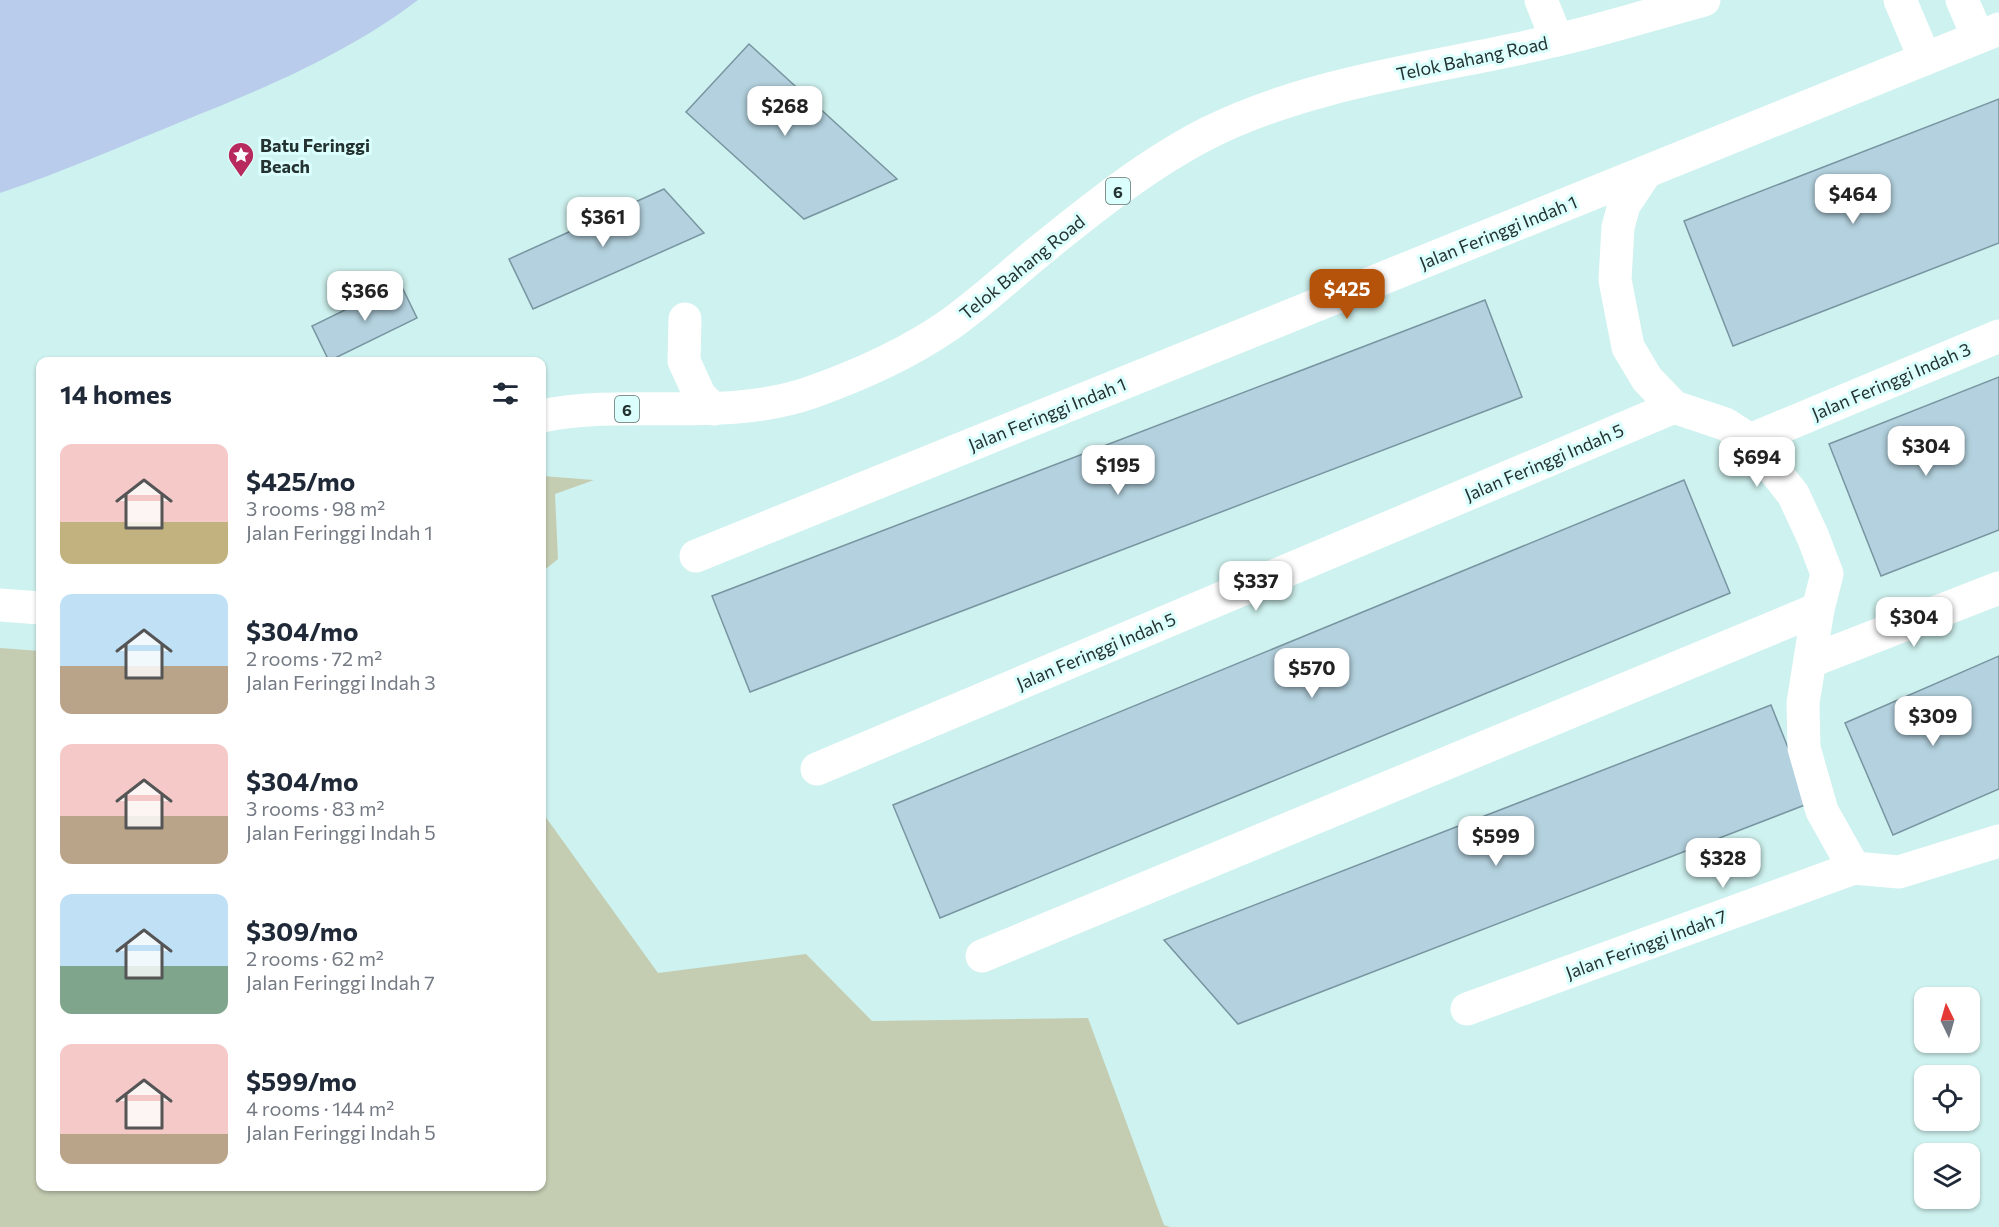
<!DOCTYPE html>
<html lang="en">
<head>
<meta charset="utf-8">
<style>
  :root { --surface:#fff; --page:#f6f6f7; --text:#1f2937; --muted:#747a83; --accent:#b45309 }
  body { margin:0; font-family:Commissioner,sans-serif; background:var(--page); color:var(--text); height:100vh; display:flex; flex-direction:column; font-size:22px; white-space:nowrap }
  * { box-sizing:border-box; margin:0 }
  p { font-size:20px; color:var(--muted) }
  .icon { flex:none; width:33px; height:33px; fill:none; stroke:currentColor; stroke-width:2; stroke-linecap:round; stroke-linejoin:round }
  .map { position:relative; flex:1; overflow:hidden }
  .sheet { position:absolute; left:36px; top:357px; width:510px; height:834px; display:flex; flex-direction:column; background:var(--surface); border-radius:12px; box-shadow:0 2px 4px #0004 }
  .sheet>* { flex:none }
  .needle { width:39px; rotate:355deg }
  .buttons { position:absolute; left:1914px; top:987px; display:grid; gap:12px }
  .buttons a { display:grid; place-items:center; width:66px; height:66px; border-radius:12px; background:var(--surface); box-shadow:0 2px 4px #0004; font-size:30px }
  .price { position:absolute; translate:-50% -51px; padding:0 14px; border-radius:12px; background:#fff; color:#222; font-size:20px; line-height:39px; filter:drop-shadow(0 2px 3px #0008) }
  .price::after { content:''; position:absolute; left:50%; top:36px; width:18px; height:14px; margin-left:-9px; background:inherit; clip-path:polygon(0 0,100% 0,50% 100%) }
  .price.active { background:var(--accent); color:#fff }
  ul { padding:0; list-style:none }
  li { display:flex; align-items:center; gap:18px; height:150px; padding:0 24px }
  li span { display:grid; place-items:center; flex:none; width:168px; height:120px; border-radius:12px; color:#555 }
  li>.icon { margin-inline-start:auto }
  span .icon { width:72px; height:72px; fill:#fffc; stroke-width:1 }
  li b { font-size:26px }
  h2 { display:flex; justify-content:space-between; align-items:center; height:72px; padding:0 24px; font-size:26px }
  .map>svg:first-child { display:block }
  .green { fill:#c4cdb2 }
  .water { fill:#b9ccec }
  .building { fill:#b3d1de; stroke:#7895a1; stroke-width:1.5 }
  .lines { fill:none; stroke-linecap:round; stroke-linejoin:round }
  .minor { stroke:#fff; stroke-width:33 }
  .major { stroke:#fff; stroke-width:33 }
  .labels { text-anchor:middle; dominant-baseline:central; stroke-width:6; stroke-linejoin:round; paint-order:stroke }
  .shield { fill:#dbfffc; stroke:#5b706e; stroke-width:1.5 }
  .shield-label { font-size:16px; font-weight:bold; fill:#243231 }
  .street-label { font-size:18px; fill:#243231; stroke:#dbfffc }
  .poi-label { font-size:18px; font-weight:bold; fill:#243231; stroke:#dbfffc; text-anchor:start }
</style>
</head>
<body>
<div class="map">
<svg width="1999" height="1227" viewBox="0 0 1999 1227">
  <rect width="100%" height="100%" fill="#cef2ef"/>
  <g class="green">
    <path d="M542,476L594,480L555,494L558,559L542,572Z"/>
    <path d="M0,648L40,651V1186H542V812L658,973L806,954L872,1021L1088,1018L1164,1225L1170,1227H0Z"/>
  </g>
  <path class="water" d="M0,0H418C347,54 265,88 183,121C122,146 62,172 0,193Z"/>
  <g class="building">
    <path d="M749,44L897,179L804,219L686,112Z"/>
    <path d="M1999,99V243L1733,346L1684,221Z"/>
    <path d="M664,189L704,233L533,309L509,259Z"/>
    <path d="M400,283L417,318L329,361L312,326Z"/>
    <path d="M1485,300L1522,397L750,692L712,596Z"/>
    <path d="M1999,377V530L1881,576L1829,444Z"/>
    <path d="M1684,480L1730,593L940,918L893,805Z"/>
    <path d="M1999,656V789L1893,835L1845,723Z"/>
    <path d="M1771,705L1810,803L1238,1024L1164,940Z"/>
  </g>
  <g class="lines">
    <g class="minor">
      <path d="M1541,0L1557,40"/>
      <path d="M1900,0L1925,59"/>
      <path d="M1962,0L1978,37"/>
      <path d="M1646,172L1624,205L1618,227L1615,280L1628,347L1647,379L1674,407L1725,424L1750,440L1793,494L1813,537L1827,574L1818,609L1803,703L1804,748L1822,811L1854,868"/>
      <path d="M685,319L684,361L700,396L714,409"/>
      <path d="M1750,440L1999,336"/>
      <path d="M696,556L1999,29"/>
      <path d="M1811,661L1999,588"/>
      <path d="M817,769L1674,407"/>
      <path d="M982,956L1818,609"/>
      <path d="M1467,1009L1854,868L1899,872L1999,841"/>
    </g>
    <g class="major">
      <path d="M542,416C630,398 725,423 812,392C860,375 907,354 949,325C980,303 1008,277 1037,253C1090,210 1147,164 1208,133C1317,79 1441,68 1557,40C1606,29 1655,13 1704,0"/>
      <path d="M0,605L40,608"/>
    </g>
  </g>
  <defs>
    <g id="sight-pin" transform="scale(1.35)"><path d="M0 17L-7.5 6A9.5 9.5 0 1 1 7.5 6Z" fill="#b82a5d" stroke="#dbfffc"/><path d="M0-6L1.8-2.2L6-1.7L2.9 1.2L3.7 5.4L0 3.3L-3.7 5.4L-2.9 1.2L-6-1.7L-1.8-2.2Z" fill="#fff"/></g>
  </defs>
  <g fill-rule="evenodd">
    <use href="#sight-pin" x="241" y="155"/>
  </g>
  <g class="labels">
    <g class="shield">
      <rect x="1106" y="178" width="24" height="26" rx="4.5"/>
      <rect x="615" y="396" width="24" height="26" rx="4.5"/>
    </g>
    <g class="shield-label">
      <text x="1118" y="191">6</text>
      <text x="627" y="409">6</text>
    </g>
    <g class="street-label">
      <text transform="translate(1472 58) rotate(-12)">Telok Bahang Road</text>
      <text transform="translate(1498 232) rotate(-22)">Jalan Feringgi Indah 1</text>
      <text transform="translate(1022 267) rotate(-39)">Telok Bahang Road</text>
      <text transform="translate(1891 381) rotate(-23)">Jalan Feringgi Indah 3</text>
      <text transform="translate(1047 414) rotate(-22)">Jalan Feringgi Indah 1</text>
      <text transform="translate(1544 462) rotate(-23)">Jalan Feringgi Indah 5</text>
      <text transform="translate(1096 651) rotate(-23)">Jalan Feringgi Indah 5</text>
      <text transform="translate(1646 944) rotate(-20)">Jalan Feringgi Indah 7</text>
    </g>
    <g class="poi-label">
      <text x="260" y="145">Batu Feringgi<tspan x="260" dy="21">Beach</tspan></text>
    </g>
  </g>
</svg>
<div class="buttons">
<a><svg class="needle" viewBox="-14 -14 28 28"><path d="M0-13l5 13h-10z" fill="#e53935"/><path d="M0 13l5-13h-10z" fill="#747a83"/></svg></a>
<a><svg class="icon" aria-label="locate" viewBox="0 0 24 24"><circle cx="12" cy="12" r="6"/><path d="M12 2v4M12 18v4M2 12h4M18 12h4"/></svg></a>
<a><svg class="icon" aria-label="layers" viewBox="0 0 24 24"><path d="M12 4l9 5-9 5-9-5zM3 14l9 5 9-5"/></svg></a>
</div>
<b class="price" style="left:785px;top:137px">$268</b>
<b class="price" style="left:1853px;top:225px">$464</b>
<b class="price" style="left:603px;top:248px">$361</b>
<b class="price active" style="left:1347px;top:320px">$425</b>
<b class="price" style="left:365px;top:322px">$366</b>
<b class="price" style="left:1926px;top:477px">$304</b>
<b class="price" style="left:1757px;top:488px">$694</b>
<b class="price" style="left:1118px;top:496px">$195</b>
<b class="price" style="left:1256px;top:612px">$337</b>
<b class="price" style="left:1914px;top:648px">$304</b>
<b class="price" style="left:1312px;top:699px">$570</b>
<b class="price" style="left:1933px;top:747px">$309</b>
<b class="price" style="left:1496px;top:867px">$599</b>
<b class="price" style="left:1723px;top:889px">$328</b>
<section class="sheet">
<h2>14 homes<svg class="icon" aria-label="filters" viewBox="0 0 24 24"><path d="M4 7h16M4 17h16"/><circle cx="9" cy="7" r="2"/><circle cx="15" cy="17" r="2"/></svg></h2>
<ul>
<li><span style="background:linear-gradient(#f6c9c9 65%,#c2b280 0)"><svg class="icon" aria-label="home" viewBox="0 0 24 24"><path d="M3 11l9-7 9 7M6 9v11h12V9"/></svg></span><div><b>$425/mo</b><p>3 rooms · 98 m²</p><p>Jalan Feringgi Indah 1</p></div></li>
<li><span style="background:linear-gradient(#bfe0f5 60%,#b9a48a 0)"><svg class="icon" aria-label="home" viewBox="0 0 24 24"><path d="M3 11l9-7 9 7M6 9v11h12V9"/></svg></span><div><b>$304/mo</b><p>2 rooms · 72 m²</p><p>Jalan Feringgi Indah 3</p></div></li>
<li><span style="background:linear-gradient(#f6c9c9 60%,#b9a48a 0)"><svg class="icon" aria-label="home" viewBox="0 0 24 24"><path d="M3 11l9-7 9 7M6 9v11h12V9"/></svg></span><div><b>$304/mo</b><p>3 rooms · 83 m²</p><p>Jalan Feringgi Indah 5</p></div></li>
<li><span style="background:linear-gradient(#bfe0f5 60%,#7fa58c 0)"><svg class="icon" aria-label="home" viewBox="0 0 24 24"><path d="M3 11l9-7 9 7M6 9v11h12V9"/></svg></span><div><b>$309/mo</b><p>2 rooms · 62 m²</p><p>Jalan Feringgi Indah 7</p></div></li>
<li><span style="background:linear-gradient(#f6c9c9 75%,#b9a48a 0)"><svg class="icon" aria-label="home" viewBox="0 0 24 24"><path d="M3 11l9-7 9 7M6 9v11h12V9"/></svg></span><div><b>$599/mo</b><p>4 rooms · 144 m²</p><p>Jalan Feringgi Indah 5</p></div></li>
</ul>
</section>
</div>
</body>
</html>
